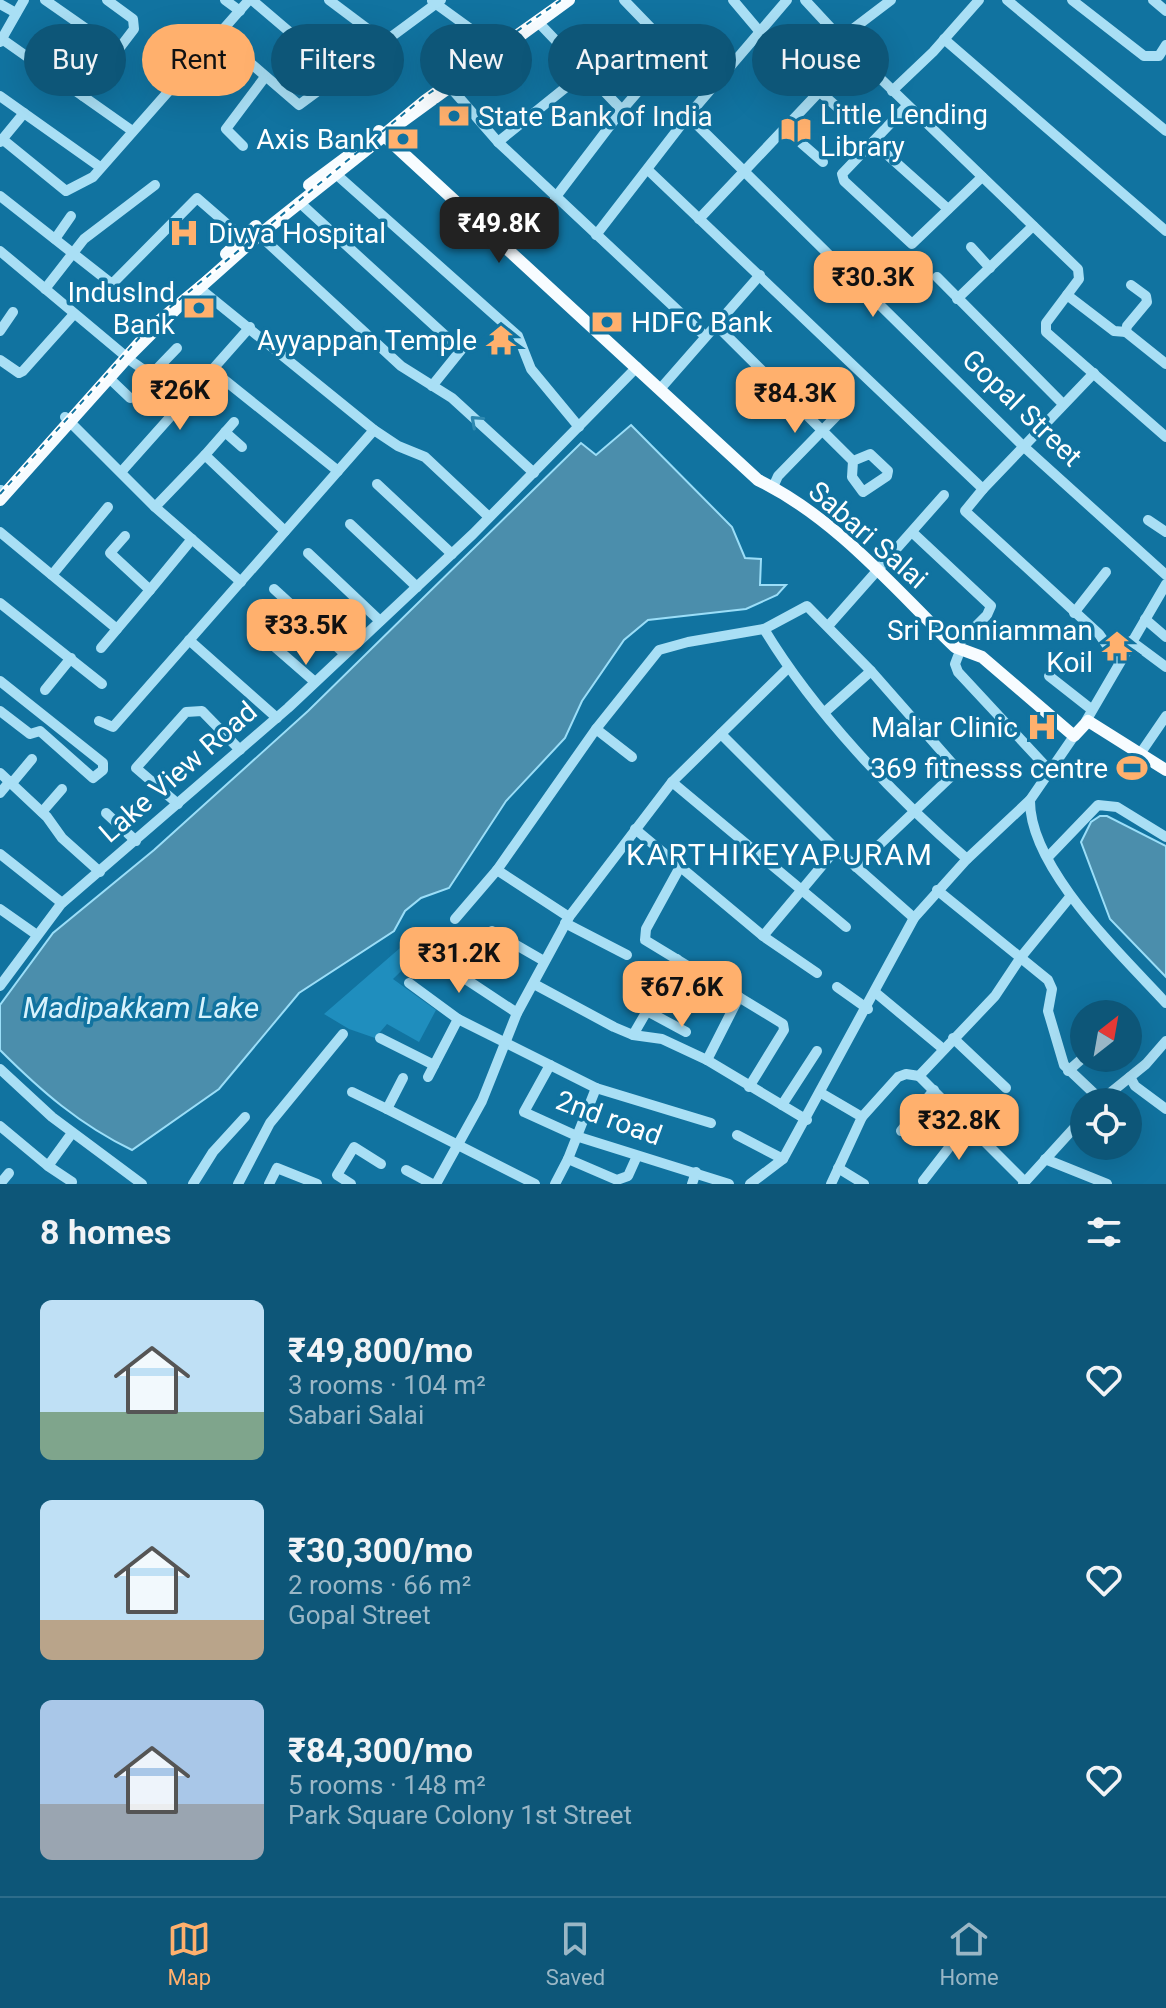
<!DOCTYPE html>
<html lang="en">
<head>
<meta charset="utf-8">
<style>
  :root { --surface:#0d5678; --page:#1b5f80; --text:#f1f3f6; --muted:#9ab7c6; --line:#2d6c8a; --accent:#ffb06d }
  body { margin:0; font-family:Roboto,sans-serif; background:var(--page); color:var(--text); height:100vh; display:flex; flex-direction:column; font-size:30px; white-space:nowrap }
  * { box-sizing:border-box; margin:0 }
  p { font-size:26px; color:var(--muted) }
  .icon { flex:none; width:44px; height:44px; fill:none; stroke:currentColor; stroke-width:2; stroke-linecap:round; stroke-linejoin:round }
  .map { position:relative; height:1184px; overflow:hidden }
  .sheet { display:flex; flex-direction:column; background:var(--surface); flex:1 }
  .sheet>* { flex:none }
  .banner { position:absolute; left:24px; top:24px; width:1118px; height:72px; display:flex; gap:16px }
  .needle { width:52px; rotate:31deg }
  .tools { position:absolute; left:1070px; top:1000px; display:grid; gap:16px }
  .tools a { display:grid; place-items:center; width:72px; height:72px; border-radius:50%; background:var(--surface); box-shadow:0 8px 32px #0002; font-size:40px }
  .price { position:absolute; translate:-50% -68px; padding:0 18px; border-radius:16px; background:var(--accent); color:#111; font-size:26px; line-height:52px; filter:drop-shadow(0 2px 4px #0008) }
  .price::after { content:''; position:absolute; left:50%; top:48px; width:24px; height:18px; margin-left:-12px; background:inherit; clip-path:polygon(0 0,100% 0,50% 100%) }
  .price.on { background:#222; color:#fff }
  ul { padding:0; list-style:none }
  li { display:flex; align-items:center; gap:24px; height:200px; padding:0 40px }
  li span { display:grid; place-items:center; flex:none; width:224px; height:160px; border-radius:12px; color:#555 }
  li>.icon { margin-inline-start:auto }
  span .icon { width:96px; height:96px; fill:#fffc; stroke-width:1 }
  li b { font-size:34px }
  h2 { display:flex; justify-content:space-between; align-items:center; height:96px; padding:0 40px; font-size:34px }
  .pill { padding:0 28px; border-radius:36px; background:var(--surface); box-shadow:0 8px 32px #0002; font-size:28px; line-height:72px }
  .pill.on { background:var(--accent); color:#111 }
  .tabs { display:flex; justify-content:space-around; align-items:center; height:112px; border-top:2px solid var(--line); background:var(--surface); font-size:22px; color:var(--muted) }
  .tabs a { display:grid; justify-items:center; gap:4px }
  .tabs .on { color:var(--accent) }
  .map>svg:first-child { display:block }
  .green { fill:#1f8ebe }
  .water { fill:#4b8eac; stroke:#9bdef8; stroke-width:2 }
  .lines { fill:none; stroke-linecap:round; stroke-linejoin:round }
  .minor { stroke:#a9dff5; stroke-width:10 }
  .major { stroke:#f7fcff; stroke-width:12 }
  .rail-casing { stroke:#fff; stroke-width:5 }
  .rail { stroke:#1173a0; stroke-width:2; stroke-dasharray:6; stroke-linecap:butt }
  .oneway { stroke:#2f89b1 }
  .labels { text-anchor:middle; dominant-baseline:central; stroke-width:7; stroke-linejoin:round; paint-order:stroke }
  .poi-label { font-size:28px; fill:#fff; stroke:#1173a0; text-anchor:end }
  .street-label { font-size:28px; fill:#fff; stroke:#1173a0 }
  .neighbourhood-label { font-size:30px; letter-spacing:2px; fill:#fff; stroke:#1173a0 }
  .water-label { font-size:30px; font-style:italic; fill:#d7f2fd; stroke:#1173a0 }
</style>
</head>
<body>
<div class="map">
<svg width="1166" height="1184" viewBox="0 0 1166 1184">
  <rect width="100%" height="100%" fill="#1173a0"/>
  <path class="green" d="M415,935L426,947L393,979L436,1010L419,1042L387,1024L375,1038L349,1029L324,1014Z"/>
  <g class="water">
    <path d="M631,425L732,527L745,558L761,559L760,585H786L777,595L746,609L648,620L624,640L582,701L565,738L506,801L449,888L421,898L405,911L394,931L299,993L219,1089L132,1150C80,1125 41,1091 0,1050V1005L53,933L154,850L308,711L581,443L596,455Z"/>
    <path d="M1100,816H1107L1166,846V977L1110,919L1081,842L1091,822Z"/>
  </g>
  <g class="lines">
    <g class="minor">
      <path d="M45,0L101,39"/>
      <path d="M225,0L240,11"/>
      <path d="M252,0L340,75"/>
      <path d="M329,0L385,42"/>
      <path d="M624,0L710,89"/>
      <path d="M733,0L760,32"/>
      <path d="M805,0L855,54L1078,269L1079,279L1046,323V332L1166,437"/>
      <path d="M1007,0L1166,131"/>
      <path d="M1072,0L1144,56H1159L1166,45"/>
      <path d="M1153,0L1166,11"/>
      <path d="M432,1L501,51"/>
      <path d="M0,4L16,13"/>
      <path d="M539,23L622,110"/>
      <path d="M219,36L299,105L441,0"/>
      <path d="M841,38L891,0"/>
      <path d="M2,39L131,130"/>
      <path d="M944,39L1166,231"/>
      <path d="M0,42L24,0"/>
      <path d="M450,87L498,142L705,336"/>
      <path d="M892,91L933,52L979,0"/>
      <path d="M820,92L845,114"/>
      <path d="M0,96L100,167"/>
      <path d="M83,96L134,29L133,19L107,0"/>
      <path d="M907,106L842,174L844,181L912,244L982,177"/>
      <path d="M688,116L1022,445L1166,575"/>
      <path d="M785,129L823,162"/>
      <path d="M2,139L66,191L93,177L249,0"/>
      <path d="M0,142L24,113"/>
      <path d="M498,142L585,72"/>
      <path d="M873,142L948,209"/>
      <path d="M243,146L226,129L265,77"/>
      <path d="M648,170L983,489L1094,373"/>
      <path d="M337,175L518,336L531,369L579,427"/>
      <path d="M0,196L112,284L197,198L243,238"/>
      <path d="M555,198L622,110L673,51"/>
      <path d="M299,202L461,350L432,386"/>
      <path d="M699,219L855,54"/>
      <path d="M255,231L401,366L452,398L534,473"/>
      <path d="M596,235L688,116L787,0"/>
      <path d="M55,239L71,216"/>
      <path d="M971,247L990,268"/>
      <path d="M0,251L123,354"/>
      <path d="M937,277L1062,403"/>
      <path d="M1131,285L1146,296L1147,302L1127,326L1126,332L1166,364"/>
      <path d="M199,288L374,430L398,446L425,457L489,517"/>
      <path d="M45,289L84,239L155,185"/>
      <path d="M1067,295L1114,331L1126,332"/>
      <path d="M957,299L1033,226"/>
      <path d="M716,325L853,461L870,454L888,471L887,476L863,492L852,477L853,461"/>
      <path d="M250,327L212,370L338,471"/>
      <path d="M0,331L13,312"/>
      <path d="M127,358L151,375L177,348"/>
      <path d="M0,360L19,373L23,371L74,314"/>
      <path d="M109,378L130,398"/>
      <path d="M661,388L760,275"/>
      <path d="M65,417L155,507L241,582"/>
      <path d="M225,432L242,447"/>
      <path d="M205,455L234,422"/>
      <path d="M122,471L212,370"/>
      <path d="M377,484L452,554"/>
      <path d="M773,487L778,476L849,403"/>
      <path d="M983,489L965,511L1099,634L1118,661"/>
      <path d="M0,490H1"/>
      <path d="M155,507L205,455L285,531"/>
      <path d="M1148,520L1166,532"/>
      <path d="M350,524L417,587"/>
      <path d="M0,532L117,629L150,590"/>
      <path d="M913,533L991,606L987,615L955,647"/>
      <path d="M125,536L110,553L150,590L192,539"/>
      <path d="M308,553L380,621"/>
      <path d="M52,575L108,507"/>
      <path d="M274,589L345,654"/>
      <path d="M0,603L102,684"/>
      <path d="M1074,613L1106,572"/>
      <path d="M1145,619L1166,637"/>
      <path d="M829,625L944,495"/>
      <path d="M254,629L315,682"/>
      <path d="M764,629C814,712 894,796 967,859"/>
      <path d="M189,640L277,718"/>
      <path d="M1131,641L1166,667"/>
      <path d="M101,648L117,629"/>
      <path d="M960,651L955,664L958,672L1051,772"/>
      <path d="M1049,676L1091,709"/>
      <path d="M0,681L103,763V770L93,778L40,731L30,734L0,711"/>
      <path d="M45,690L71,658"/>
      <path d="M826,711L871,671"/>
      <path d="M99,721L113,727L374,430"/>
      <path d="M1086,721L1166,584"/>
      <path d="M596,729L632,757"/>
      <path d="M721,734L836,849L914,918"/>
      <path d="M1140,754L1166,716"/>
      <path d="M0,773L47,817L62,838L100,872"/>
      <path d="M672,782L846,927"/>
      <path d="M12,783L32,759"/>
      <path d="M0,793L10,781"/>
      <path d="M1030,800C1029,868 1122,955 1166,1003"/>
      <path d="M178,804L136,768L186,712L202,711L240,750"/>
      <path d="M42,812L62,789"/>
      <path d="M106,813L136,841"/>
      <path d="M635,829L763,936L817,973"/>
      <path d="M0,854L62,903"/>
      <path d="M1048,857L1098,805L1117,807L1166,837"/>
      <path d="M680,867L646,929L645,940L783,1024L784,1030L749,1087"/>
      <path d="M497,870L569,917"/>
      <path d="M937,890L1048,980L1052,989L1048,1011L1064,1065L1101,1100"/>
      <path d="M0,909L37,935"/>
      <path d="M455,919L497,870L596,729L659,650L688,642L764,629L807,606L871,671L958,770L856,867"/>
      <path d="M565,923L627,955"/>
      <path d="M492,931L544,961"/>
      <path d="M763,936L836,849"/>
      <path d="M436,941L464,978L517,1013"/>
      <path d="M409,983L458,1019L596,1088L711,1123"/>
      <path d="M534,984L614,1027L633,1035L662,1039L707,1060L807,1120"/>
      <path d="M0,986L61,904L288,708L473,534L637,367"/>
      <path d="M837,987L868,1009"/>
      <path d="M876,993L942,1048"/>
      <path d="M647,1011L686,1032"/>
      <path d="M633,1035L677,959"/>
      <path d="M380,1038L434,1065"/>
      <path d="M953,1038L1006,1088"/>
      <path d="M707,1060L739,997"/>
      <path d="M550,1065L524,1112L579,1137L729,1184"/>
      <path d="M0,1069L52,1117L142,1184"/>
      <path d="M1068,1071L1084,1057"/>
      <path d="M919,1076L1024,1181"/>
      <path d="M428,1077L458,1019"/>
      <path d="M1130,1077L1135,1086L1166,1109"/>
      <path d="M596,1088L568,1159L617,1180L628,1176L637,1156"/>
      <path d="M352,1092L387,1109L403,1078"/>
      <path d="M821,1093L862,1117"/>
      <path d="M1099,1102L1146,1064L1166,1041"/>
      <path d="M782,1105L817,1051"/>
      <path d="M387,1109L535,1184"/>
      <path d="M0,1126L48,1166"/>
      <path d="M901,1131L934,1090"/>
      <path d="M72,1133L48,1166L72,1182"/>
      <path d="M737,1135L783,1159"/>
      <path d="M1045,1159L1107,1184"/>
      <path d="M838,1168L864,1184"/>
      <path d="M406,1170L432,1184"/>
      <path d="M923,1181L968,1123"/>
      <path d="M0,1184L9,1173"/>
      <path d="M193,1184L213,1152L245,1117"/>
      <path d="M238,1184L270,1123L343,1034"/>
      <path d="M269,1184L277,1168L317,1184"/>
      <path d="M351,1184L337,1175L354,1147L381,1164"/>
      <path d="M436,1184L482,1101L517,1013L569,917L672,782L788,668"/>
      <path d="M555,1184L568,1159"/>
      <path d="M692,1184L696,1172"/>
      <path d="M750,1184L783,1159L914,918L967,859L1030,800L1074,736"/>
      <path d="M831,1184L862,1117L898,1077L906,1074L919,1076L995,996L1021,957L1070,897"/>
      <path d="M1023,1184L1084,1117"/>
    </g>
    <g class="major">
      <path d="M379,131L758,480C836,518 894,588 955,647L982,657L1074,736L1088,721L1166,770"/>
      <path d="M309,185L352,153"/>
      <path d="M226,254L256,226"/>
      <path d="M0,500L127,358L178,307L259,235L399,124L569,0"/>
    </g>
    <g class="rail-casing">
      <path id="rail" d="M0,494L156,319L424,97L561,0"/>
    </g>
    <use href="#rail" class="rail"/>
  </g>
  <defs><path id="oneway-chevron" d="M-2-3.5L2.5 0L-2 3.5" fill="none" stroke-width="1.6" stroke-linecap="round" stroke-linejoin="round" transform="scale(2)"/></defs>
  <use class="oneway" href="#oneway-chevron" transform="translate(476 421) rotate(-138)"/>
  <defs>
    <g id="bank-bare" transform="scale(2.4)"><path d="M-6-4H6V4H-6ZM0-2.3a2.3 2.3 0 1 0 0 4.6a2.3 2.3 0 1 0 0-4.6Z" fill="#ffb06d" stroke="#1173a0" stroke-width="2.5" paint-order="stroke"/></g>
    <g id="library-bare" transform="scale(2.4)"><path d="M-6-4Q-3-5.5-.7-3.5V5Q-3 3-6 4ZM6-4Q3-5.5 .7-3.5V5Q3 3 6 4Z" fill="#ffb06d" stroke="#1173a0" stroke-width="2.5" paint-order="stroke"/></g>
    <g id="hospital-bare" transform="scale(2.4)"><path d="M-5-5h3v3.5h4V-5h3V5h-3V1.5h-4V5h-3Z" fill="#ffb06d" stroke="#1173a0" stroke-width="2.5" paint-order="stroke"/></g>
    <g id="temple-bare" transform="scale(2.4)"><path d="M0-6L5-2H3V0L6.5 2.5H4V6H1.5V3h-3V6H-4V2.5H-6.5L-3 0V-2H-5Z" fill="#ffb06d" stroke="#1173a0" stroke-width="2.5" paint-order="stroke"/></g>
    <g id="stadium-bare" transform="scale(2.4)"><path d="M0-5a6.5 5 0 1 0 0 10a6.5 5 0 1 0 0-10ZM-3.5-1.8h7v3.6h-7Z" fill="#ffb06d" stroke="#1173a0" stroke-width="2.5" paint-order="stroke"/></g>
  </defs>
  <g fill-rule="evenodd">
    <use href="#bank-bare" x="454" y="116"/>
    <use href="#library-bare" x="796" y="130"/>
    <use href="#bank-bare" x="403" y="139"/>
    <use href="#hospital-bare" x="184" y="233"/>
    <use href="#bank-bare" x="199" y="308"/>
    <use href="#bank-bare" x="607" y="322"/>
    <use href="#temple-bare" x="501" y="340"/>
    <use href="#temple-bare" x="1117" y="646"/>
    <use href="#hospital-bare" x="1042" y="727"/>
    <use href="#stadium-bare" x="1132" y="768"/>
  </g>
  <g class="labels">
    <g class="poi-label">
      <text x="820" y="114" text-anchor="start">Little Lending<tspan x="820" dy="32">Library</tspan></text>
      <text x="478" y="116" text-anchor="start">State Bank of India</text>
      <text x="379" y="139">Axis Bank</text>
      <text x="208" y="233" text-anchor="start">Divya Hospital</text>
      <text x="175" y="292">IndusInd<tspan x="175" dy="32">Bank</tspan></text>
      <text x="631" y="322" text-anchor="start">HDFC Bank</text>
      <text x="477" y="340">Ayyappan Temple</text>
      <text x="1093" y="630">Sri Ponniamman<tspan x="1093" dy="32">Koil</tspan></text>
      <text x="1018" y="727">Malar Clinic</text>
      <text x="1108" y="768">369 fitnesss centre</text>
    </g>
    <g class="street-label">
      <text transform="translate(1022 408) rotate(44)">Gopal Street</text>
      <text transform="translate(868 535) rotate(41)">Sabari Salai</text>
      <text transform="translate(178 772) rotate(-41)">Lake View Road</text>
      <text transform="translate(609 1118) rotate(20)">2nd road</text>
    </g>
    <g class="neighbourhood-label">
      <text x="780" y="854">KARTHIKEYAPURAM</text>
    </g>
    <g class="water-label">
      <text x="141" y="1007">Madipakkam Lake</text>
    </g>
  </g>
</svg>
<div class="tools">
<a><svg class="needle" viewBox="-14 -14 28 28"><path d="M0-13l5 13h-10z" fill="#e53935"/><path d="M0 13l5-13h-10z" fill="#9ab7c6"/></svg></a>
<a><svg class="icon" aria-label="locate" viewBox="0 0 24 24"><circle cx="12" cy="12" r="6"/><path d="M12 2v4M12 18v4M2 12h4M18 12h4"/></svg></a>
</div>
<b class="price on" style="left:499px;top:265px">₹49.8K</b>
<b class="price" style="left:873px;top:319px">₹30.3K</b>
<b class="price" style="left:180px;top:432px">₹26K</b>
<b class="price" style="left:795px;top:435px">₹84.3K</b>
<b class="price" style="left:306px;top:667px">₹33.5K</b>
<b class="price" style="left:459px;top:995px">₹31.2K</b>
<b class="price" style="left:682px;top:1029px">₹67.6K</b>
<b class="price" style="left:959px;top:1162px">₹32.8K</b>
<div class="banner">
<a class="pill">Buy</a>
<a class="pill on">Rent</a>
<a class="pill">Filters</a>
<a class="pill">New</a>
<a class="pill">Apartment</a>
<a class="pill">House</a>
</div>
</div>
<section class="sheet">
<h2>8 homes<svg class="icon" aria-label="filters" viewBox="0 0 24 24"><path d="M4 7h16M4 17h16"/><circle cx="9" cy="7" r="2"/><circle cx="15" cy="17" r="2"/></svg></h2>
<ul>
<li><span style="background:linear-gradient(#bfe0f5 70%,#7fa58c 0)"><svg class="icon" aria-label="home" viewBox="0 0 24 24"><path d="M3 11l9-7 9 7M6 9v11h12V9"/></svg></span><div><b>₹49,800/mo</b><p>3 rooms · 104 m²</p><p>Sabari Salai</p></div><svg class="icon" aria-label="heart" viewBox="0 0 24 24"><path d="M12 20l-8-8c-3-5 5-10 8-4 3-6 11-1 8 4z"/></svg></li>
<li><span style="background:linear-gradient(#bfe0f5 75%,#b9a48a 0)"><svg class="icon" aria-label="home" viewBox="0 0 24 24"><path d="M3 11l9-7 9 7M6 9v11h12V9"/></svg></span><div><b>₹30,300/mo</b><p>2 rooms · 66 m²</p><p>Gopal Street</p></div><svg class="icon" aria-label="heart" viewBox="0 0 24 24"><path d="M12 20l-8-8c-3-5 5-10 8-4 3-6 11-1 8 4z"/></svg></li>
<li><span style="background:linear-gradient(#a9c7e8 65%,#9aa5b1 0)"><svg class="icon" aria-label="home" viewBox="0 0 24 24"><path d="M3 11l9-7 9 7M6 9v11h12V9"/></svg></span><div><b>₹84,300/mo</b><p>5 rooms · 148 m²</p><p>Park Square Colony 1st Street</p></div><svg class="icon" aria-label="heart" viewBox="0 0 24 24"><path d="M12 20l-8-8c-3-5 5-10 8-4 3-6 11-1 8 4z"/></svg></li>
</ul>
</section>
<nav class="tabs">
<a class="on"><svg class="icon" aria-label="map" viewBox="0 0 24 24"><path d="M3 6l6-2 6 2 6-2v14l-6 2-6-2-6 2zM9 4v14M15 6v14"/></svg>Map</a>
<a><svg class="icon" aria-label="saved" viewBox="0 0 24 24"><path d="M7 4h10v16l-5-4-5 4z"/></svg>Saved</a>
<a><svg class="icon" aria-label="home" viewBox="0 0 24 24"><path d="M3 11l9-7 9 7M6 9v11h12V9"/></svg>Home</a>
</nav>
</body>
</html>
